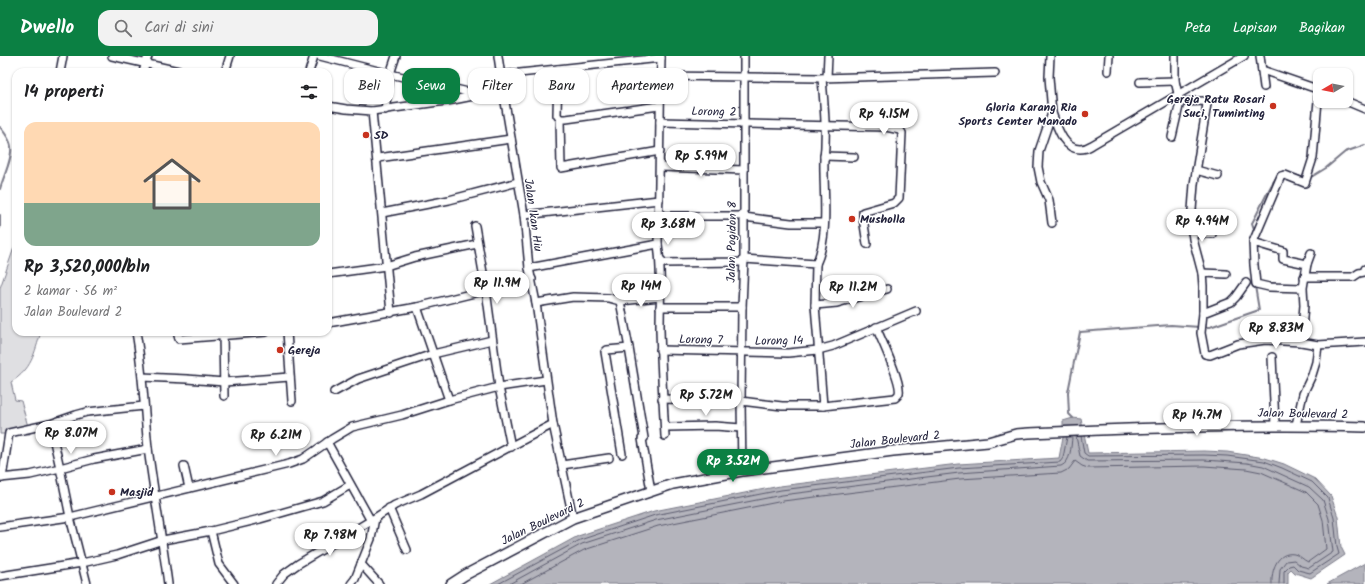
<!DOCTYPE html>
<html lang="id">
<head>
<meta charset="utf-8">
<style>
  :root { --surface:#fff; --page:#f2f2f2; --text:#202124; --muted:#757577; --line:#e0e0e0; --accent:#0b8043 }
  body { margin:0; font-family:Kalam,sans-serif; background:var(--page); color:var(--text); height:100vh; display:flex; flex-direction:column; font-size:15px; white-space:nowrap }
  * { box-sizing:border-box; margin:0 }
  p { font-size:13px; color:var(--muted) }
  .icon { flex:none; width:22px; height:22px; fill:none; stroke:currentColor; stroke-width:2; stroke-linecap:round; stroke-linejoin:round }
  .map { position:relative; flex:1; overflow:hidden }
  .sheet { position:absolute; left:12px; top:12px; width:320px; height:268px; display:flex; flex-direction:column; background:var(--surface); border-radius:12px; box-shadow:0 1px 3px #0004 }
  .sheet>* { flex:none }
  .top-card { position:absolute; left:344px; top:12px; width:380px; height:36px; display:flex; gap:8px }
  .needle { width:26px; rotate:260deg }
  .fabs { position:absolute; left:1313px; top:12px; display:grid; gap:8px }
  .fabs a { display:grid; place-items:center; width:40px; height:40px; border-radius:8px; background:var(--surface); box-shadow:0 1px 3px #0004; font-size:20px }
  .price { position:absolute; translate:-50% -34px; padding:0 9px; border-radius:14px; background:#fff; color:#222; font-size:13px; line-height:26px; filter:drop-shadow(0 1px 2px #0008) }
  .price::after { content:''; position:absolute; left:50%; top:24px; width:12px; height:9px; margin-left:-6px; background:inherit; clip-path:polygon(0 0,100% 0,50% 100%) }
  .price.current { background:var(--accent); color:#fff }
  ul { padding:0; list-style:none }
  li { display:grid; align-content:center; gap:8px; height:212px; padding:0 12px }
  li+li { border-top:1px solid var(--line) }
  li span { display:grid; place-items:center; height:124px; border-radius:12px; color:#555 }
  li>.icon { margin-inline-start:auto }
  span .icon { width:72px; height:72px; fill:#fffc; stroke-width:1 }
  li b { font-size:17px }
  h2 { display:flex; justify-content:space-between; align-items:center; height:48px; padding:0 12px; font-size:17px }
  .pill { padding:0 14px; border-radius:12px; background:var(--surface); box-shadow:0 1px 3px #0004; font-size:14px; line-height:36px }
  .pill.current { background:var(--accent); color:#fff }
  header { display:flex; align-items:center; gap:24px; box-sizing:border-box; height:56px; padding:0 20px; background:var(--accent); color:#fff }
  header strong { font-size:19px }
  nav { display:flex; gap:22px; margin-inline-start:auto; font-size:14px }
  .search { width:280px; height:36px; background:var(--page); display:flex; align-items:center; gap:10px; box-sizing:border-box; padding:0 14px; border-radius:12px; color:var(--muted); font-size:15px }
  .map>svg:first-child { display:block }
  .green { fill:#dfdfe2; stroke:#80808e }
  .water { fill:#b4b4bc; stroke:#7a7a88 }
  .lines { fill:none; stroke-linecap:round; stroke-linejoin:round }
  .shore { stroke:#5c5c6f; stroke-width:1 }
  .stream { stroke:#7a7a88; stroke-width:2 }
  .street-casing { stroke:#22223b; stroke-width:10 }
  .secondary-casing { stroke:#22223b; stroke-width:12 }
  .street { stroke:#fff; stroke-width:7 }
  .secondary { stroke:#fff; stroke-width:9 }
  .poi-dot { fill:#c8321e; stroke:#fff; stroke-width:1.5 }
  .labels { text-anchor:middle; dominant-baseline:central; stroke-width:3; stroke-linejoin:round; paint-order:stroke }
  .poi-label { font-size:12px; font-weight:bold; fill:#22223b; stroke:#fff; text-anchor:start }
  .street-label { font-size:12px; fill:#22223b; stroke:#fff }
</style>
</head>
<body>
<header>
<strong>Dwello</strong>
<div class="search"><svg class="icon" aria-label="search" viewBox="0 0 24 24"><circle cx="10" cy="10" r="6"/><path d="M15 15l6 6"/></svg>Cari di sini</div>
<nav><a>Peta</a><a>Lapisan</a><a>Bagikan</a></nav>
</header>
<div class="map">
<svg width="1365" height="528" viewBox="0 0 1365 528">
  <rect width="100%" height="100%" fill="#fff"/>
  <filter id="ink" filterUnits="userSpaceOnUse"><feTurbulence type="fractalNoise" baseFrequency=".025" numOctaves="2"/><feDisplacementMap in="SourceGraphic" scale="8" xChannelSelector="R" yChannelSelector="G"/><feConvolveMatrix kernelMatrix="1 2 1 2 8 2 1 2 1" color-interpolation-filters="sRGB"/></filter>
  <g filter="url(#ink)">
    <path class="green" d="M16,186V276H41C34,298 32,313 11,326L15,344L21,345L30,378H0V232Z"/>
    <g class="water">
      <path d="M1073,362L1081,363L1088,397L1204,395L1227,396L1265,402L1284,408L1315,423L1331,440L1338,461L1341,491L1345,499L1311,522L1295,517L1291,513L1288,516V528H490L578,480L654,455L780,430L958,408L1059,402L1063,381V365Z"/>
      <path d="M1365,507V528H1327Z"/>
    </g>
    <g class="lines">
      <g class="shore">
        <path d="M1076,380L1080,400L1087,405L1204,404L1247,407L1263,410L1309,431L1323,444L1329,463L1333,496L1309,512L1301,510L1294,504L1286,505L1280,513L1279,528"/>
        <path d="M1081,380L1084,397L1088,400L1204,399L1227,400L1264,405L1282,412L1312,426L1328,442L1334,462L1337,491L1339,498L1310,517L1298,514L1293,509L1289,510L1284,515V528"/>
        <path d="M498,528L580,484L655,459L781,434L959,412L1060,406L1063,402L1067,381"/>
        <path d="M509,528L582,488L656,464L782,439L959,417L1061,410C1071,406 1071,391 1072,381"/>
        <path d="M521,528L584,494L658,470L783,445L960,423L1061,417L1069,413L1075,405L1082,410L1088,412L1204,410L1246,413L1261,416L1306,436L1318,448L1323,464L1326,493L1308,506C1303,504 1300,499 1294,498C1277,495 1271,515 1272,528"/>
      </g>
      <g class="stream">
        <path d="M0,71C4,76 10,83 11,90C13,102 3,121 0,133"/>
        <path d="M1308,123L1326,112L1345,96L1365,89"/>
        <path d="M0,159V172"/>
        <path d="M1253,178L1254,173L1252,167C1259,156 1274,118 1283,115L1304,122"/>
        <path d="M1204,271H1210L1259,254L1255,230"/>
        <path d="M1073,362L1069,358L1068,336L1080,276L1171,269L1200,271"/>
      </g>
      <g class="street-casing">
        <g id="street">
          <path d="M112,0L183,16"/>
          <path d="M320,0L390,18L477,38"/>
          <path d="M498,0L503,34L524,159L529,212L536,247L553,368L573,462"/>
          <path d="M661,0L658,188C662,216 660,245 660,273C661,309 663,344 665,380"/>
          <path d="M1050,0L1049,21L1052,57L1039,95L1038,111L1041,126L1049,144L1052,167"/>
          <path d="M1260,0L1264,31"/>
          <path d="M558,13L557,59L560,63H566L659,50"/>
          <path d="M1262,14L1320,34"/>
          <path d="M1108,15L1109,0"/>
          <path d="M60,16L63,0"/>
          <path d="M143,16L148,0"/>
          <path d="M225,16L230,0"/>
          <path d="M309,16L314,0"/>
          <path d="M500,19L661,2"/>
          <path d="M661,20L822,22L995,17"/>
          <path d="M827,21L828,0"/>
          <path d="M1140,26L1175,25"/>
          <path d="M1346,45L1365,53"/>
          <path d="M1180,46L1204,45L1207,48L1194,128L1191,167L1193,183L1202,217L1203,230V257L1201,277L1205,298L1210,299L1238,288L1265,284L1301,286L1318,289L1365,286"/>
          <path d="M328,50L346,53L372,55L391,257"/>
          <path d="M385,54L390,18L396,0"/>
          <path d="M372,55L453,44L503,34"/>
          <path d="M1052,57C1057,70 1063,93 1080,93C1084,93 1089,91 1092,89L1244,0"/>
          <path d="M560,63L561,112L660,95"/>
          <path d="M660,66L886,71L900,74L902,77L899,142L894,147L863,156V162L867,188"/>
          <path d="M1172,81L1180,46L1175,25V0"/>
          <path d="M824,100L854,101"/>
          <path d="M378,102L511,83"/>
          <path d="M660,111L744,114"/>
          <path d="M1196,114L1218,120"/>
          <path d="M382,157L449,144L518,126"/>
          <path d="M659,157L665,160H741L743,157"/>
          <path d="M524,159L659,144"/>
          <path d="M744,161L791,167H824"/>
          <path d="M475,170L486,234L499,331L511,391"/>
          <path d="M1192,177L1212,178"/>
          <path d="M1253,186L1281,120L1285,119L1305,127L1313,102L1319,33"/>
          <path d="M660,203L664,207L741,206L744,203L816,208L815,249L823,350"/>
          <path d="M816,208C830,179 823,135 824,103C827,76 824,49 822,22"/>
          <path d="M1307,208L1311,197"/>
          <path d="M529,212L658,188"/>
          <path d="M1202,217L1226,218"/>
          <path d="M328,218L386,210L415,201L477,188"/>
          <path d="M1304,221H1353L1359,217L1364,216L1365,213"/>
          <path d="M620,245L660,241"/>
          <path d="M536,247L573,241L609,242L620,245L629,292L644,382L642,383L651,435"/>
          <path d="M815,249L837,247L887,233"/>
          <path d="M417,251L449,344"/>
          <path d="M660,251H742"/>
          <path d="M1203,257L1231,246L1236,241L1246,227"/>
          <path d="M328,267L417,251L532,223"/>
          <path d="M136,276C143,314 144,353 148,392C154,437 162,482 168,528"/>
          <path d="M177,276L179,283L266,276"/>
          <path d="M223,276L224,340"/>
          <path d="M287,276L292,345"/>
          <path d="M1301,286L1304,249L1303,232L1269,231L1256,228L1254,209L1253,186L1283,195V203L1307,208L1303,232"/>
          <path d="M660,294L788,297L818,294L833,290L916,255"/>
          <path d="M1272,301L1275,369"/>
          <path d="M142,321L187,323L224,326L290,321"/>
          <path d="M334,336L358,323L433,298L492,284"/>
          <path d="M662,343L741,345L782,350H823L895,342C897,340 898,340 899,337C902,327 881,283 876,271"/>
          <path d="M665,369L668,371L715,370L741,372"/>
          <path d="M1296,369L1303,338L1312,319L1316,306L1318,289"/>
          <path d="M327,386L371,465"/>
          <path d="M622,398L605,296L607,294L629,292"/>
          <path d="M562,409L609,402"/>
          <path d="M184,410L189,432"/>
          <path d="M742,415L741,345L742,251L744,203V0"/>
          <path d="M0,422L30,419L60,412L50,368L76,359L87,356L144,350"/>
          <path d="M2,422L9,377L50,368"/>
          <path d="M389,452L407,494"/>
          <path d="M0,471L70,461L289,408L303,403L332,383L352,371L402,359L449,344L499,331L546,324"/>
          <path d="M211,475L219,508L234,528"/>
          <path d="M361,508L379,528"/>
          <path d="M0,520L82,507L117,499L163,484L211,475L260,463L323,445L350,429"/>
          <path d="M87,528L70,461L60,412L94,403L148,393"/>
          <path d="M276,528L284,518L298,508L375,462"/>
          <path d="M351,528L355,523L371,483L375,462L395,449L421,438L553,368"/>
        </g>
      </g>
      <g class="secondary-casing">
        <path id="secondary" d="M451,528L465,519L573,462L673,428L742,415L893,395L988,386L1016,378L1029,377C1141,372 1253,368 1365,371"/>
      </g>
      <use href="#street" class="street"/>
      <use href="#secondary" class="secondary"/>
    </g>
  </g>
  <g class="poi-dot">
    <circle cx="1273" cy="50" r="4"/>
    <circle cx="1085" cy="58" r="4"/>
    <circle cx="366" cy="79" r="4"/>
    <circle cx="852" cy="163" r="4"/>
    <circle cx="280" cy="294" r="4"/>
    <circle cx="112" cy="436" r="4"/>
  </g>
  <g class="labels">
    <g class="poi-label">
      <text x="1265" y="43" text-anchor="end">Gereja Ratu Rosari<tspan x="1265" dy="14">Suci, Tuminting</tspan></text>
      <text x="1077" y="51" text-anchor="end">Gloria Karang Ria<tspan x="1077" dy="14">Sports Center Manado</tspan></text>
      <text x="374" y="79">SD</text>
      <text x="860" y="163">Musholla</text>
      <text x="288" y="294">Gereja</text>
      <text x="120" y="436">Masjid</text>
    </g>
    <g class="street-label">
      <text transform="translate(714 56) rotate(1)">Lorong 2</text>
      <text transform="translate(533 159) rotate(82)">Jalan Ikan Hiu</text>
      <text transform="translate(732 186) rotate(-89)">Jalan Pogidon 8</text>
      <text transform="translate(701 284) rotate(1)">Lorong 7</text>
      <text transform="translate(779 285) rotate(-1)">Lorong 14</text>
      <text transform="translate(1303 358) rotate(1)">Jalan Boulevard 2</text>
      <text transform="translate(895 384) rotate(-6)">Jalan Boulevard 2</text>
      <text transform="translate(543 466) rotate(-26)">Jalan Boulevard 2</text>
    </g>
  </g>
</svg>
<div class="fabs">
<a><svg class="needle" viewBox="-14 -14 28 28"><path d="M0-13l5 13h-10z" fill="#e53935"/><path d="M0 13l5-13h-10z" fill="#757577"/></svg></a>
</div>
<b class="price" style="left:884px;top:80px">Rp 4.15M</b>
<b class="price" style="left:701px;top:122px">Rp 5.99M</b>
<b class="price" style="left:1202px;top:187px">Rp 4.94M</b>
<b class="price" style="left:668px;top:190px">Rp 3.68M</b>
<b class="price" style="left:497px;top:249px">Rp 11.9M</b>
<b class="price" style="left:641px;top:252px">Rp 14M</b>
<b class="price" style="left:853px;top:253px">Rp 11.2M</b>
<b class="price" style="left:1276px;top:294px">Rp 8.83M</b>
<b class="price" style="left:706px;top:361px">Rp 5.72M</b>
<b class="price" style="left:1197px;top:381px">Rp 14.7M</b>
<b class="price" style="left:71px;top:399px">Rp 8.07M</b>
<b class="price" style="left:276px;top:401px">Rp 6.21M</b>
<b class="price current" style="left:733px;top:427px">Rp 3.52M</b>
<b class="price" style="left:330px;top:501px">Rp 7.98M</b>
<div class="top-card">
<a class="pill">Beli</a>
<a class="pill current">Sewa</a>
<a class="pill">Filter</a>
<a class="pill">Baru</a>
<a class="pill">Apartemen</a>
</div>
<section class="sheet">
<h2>14 properti<svg class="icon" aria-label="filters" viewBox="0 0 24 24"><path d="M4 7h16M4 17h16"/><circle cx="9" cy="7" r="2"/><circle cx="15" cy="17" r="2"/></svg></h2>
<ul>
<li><span style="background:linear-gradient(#ffd9b3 65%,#7fa58c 0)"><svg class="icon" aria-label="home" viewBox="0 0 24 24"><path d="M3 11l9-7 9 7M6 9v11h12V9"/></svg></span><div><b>Rp 3,520,000/bln</b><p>2 kamar · 56 m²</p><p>Jalan Boulevard 2</p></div></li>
</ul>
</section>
</div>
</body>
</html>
